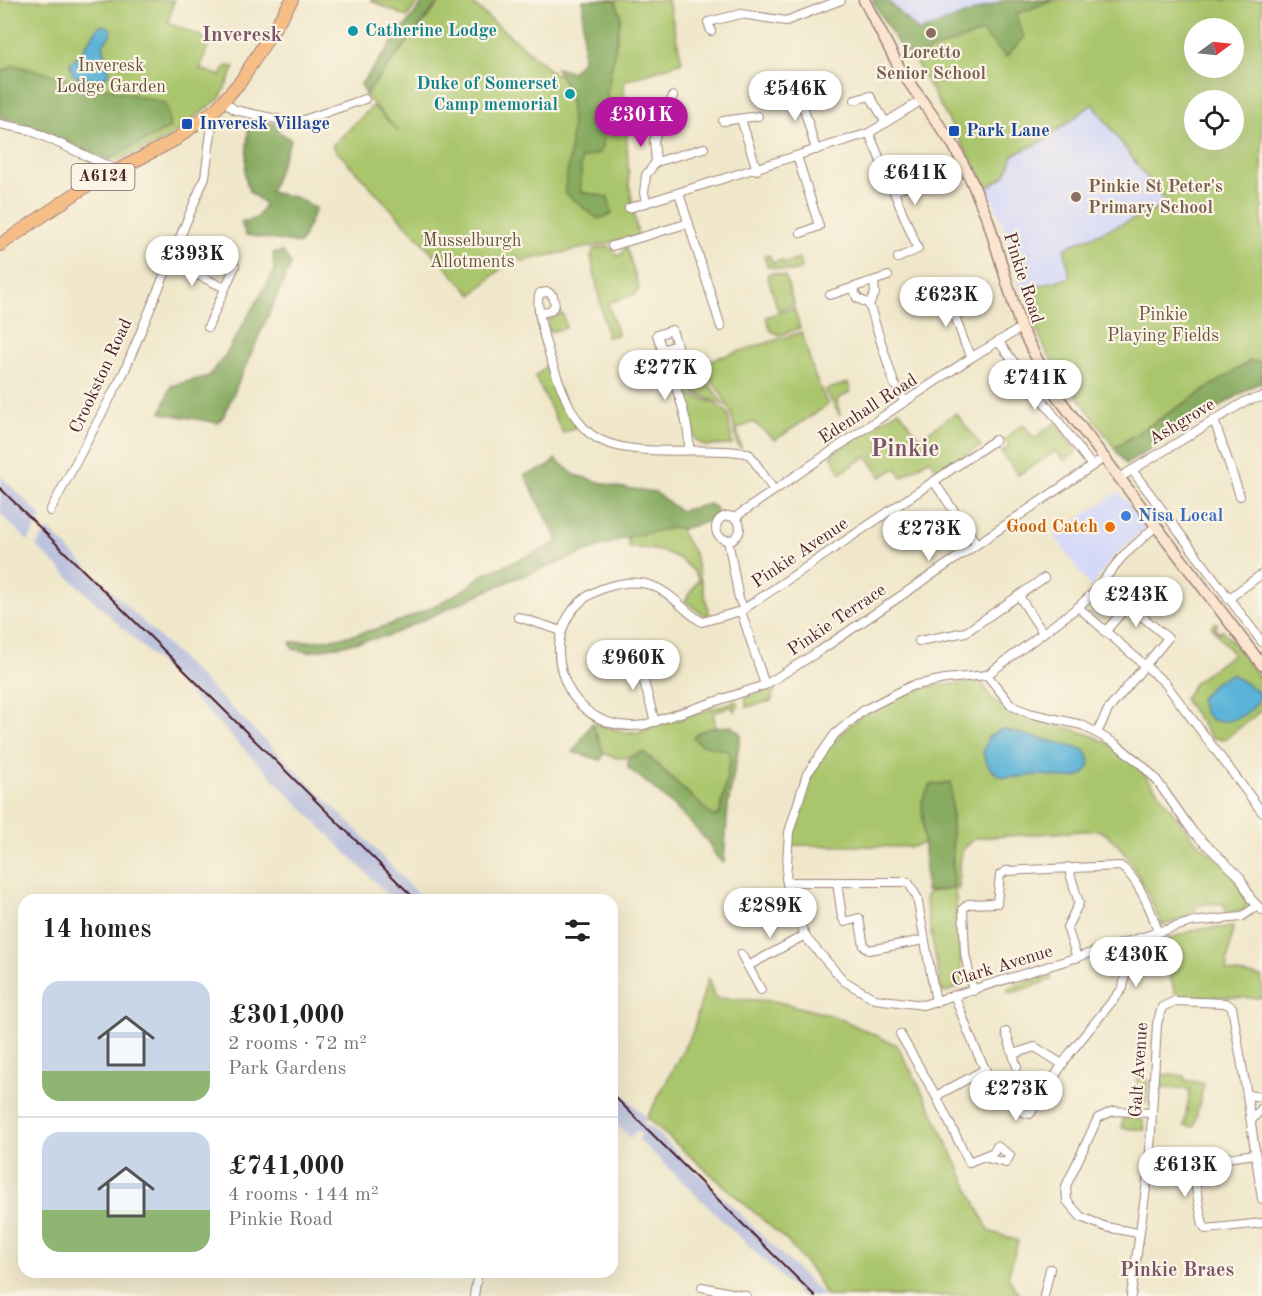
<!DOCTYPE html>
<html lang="en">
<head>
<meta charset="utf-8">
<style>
  :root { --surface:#fff; --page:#f2f2f2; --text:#222; --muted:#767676; --line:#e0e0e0; --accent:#b5179e }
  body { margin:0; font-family:"Old Standard TT",serif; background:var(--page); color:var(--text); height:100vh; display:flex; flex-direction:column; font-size:22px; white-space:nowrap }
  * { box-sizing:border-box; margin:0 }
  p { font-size:20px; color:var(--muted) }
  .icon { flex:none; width:33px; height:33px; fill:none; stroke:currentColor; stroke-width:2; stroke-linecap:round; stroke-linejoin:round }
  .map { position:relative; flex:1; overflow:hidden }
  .panel { position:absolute; left:18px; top:894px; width:600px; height:384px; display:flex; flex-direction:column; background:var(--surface); border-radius:18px; box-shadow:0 6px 24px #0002 }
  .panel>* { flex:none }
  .needle { width:39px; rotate:75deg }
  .tools { position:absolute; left:1184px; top:18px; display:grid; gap:12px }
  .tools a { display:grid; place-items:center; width:60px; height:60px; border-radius:50%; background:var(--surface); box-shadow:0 6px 24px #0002; font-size:30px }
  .price { position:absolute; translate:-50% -51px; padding:0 14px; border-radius:21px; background:#fff; color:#222; font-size:20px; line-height:39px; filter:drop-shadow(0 2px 3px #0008) }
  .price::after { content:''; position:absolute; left:50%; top:36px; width:18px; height:14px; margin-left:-9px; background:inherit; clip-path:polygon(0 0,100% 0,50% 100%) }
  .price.on { background:var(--accent); color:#fff }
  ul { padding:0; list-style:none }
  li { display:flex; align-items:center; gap:18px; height:150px; padding:0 24px }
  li+li { border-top:2px solid var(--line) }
  li span { display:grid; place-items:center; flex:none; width:168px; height:120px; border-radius:18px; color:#555 }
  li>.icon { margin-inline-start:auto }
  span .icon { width:72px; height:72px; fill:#fffc; stroke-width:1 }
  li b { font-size:26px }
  h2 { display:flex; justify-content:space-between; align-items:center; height:72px; padding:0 24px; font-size:26px }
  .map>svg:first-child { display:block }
  .built { fill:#d4d8f9 }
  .industrial { fill:#bdc3de }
  .green { fill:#aac66c; stroke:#7a724c; stroke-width:1.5; fill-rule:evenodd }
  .forest { fill:#87ab60; stroke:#686546; stroke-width:1.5 }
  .water { fill:#5ab3d8; stroke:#526982; stroke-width:1.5 }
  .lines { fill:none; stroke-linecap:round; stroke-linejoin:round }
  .minor-casing { stroke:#9d837a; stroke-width:10 }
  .secondary-casing { stroke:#9d837a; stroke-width:13 }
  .primary-casing { stroke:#9d837a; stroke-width:14 }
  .minor { stroke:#fff; stroke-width:8 }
  .secondary { stroke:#fbe5cf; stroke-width:10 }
  .primary { stroke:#f6be87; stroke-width:12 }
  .rail { stroke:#4a1f2b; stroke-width:2 }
  .culture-dot { fill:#0f9aa8; stroke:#fcf5e5; stroke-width:2 }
  .education-dot { fill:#8d6e63; stroke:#fcf5e5; stroke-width:2 }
  .transit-dot { fill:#1a4fb4; stroke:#fcf5e5; stroke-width:2 }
  .shop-dot { fill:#3f7fe0; stroke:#fcf5e5; stroke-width:2 }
  .food-dot { fill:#e8710a; stroke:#fcf5e5; stroke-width:2 }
  .labels { text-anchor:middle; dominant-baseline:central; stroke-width:4.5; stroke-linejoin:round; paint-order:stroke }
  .shield { fill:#fcf5e5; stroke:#7f5f63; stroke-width:1.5 }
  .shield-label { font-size:16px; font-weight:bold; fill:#4a1f2b }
  .culture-label { font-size:18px; font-weight:bold; fill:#0d838f; stroke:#fcf5e5; text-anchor:start }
  .education-label { font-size:18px; font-weight:bold; fill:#785e54; stroke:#fcf5e5 }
  .park-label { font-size:18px; fill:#67513e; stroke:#fcf5e5 }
  .transit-label { font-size:18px; font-weight:bold; fill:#164399; stroke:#fcf5e5; text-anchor:start }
  .street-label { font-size:18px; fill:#4a1f2b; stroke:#fcf5e5 }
  .shop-label { font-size:18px; font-weight:bold; fill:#366cbe; stroke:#fcf5e5; text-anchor:start }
  .food-label { font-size:18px; font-weight:bold; fill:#c56008; stroke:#fcf5e5; text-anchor:end }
  .neighbourhood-label { font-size:20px; font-weight:bold; fill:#7a546b; stroke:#fcf5e5 }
  .quarter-label { font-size:21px; font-weight:bold; fill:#7a546b; stroke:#fcf5e5 }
  .district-label { font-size:24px; font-weight:bold; fill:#7a546b; stroke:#fcf5e5 }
</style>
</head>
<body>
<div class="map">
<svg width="1262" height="1296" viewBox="0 0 1262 1296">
  <rect width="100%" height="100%" fill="#fcf5e5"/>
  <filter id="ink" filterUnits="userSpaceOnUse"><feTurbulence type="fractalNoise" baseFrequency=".0167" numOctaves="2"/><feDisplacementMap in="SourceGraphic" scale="12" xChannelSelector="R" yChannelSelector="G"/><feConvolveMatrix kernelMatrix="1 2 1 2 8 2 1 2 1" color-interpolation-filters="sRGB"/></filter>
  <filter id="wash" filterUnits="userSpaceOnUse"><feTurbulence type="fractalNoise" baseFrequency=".008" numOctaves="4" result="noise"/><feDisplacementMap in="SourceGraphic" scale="24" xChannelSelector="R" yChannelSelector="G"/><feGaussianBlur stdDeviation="1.35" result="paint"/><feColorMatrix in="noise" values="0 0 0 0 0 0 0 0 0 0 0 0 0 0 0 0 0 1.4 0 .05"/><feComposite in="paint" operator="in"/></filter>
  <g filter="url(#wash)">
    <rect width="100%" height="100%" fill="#f0e7ca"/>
    <g class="built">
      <path d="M879,0H1042L920,52Z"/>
      <path d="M1093,104L1167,205L1064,248L1070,277L1018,290L1025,259L1023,249L1013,247L987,188L1006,175L1013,155L1044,140Z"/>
      <path d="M1118,492L1148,526L1111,559L1091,588L1054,535Z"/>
    </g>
    <g class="industrial">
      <path d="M0,475L42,517L28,541L0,514Z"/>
      <path d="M48,529L358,831L423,900H393L147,651L36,546Z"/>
      <path d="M612,1084L647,1118L643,1123L648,1128L650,1126L824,1296H801L638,1139L642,1135L637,1130L630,1138L612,1120Z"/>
    </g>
    <g class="green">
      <path d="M0,0H174L168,23L210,40L200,69L221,76L226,66L235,67L220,98L167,139L115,162L30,123L0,115Z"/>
      <path d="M370,0H420L407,17Z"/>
      <path d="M442,0H468L555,74L587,71L596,0H668L682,62L624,81L629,183L638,237L522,261L516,255L472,295L332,146L373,106L399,132L365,95Z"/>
      <path d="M1042,0H1262V384H1256L1126,464L1047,353L1031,316L1041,312L1035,287L1070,277L1064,248L1167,205L1093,104L1044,140L1013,155L1006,175L987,188L914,59L920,52ZM1194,28H1233V68H1194ZM1194,100H1233V140H1194Z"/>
      <path d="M609,246L618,256L622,254L626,246L639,288L636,294L608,303L618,335L607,337L591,256L594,249Z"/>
      <path d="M769,255L773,263L782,260L784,264L799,259L802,269L792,272L767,266L764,257Z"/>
      <path d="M773,273L785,276L794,305L778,310L767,275Z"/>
      <path d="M794,308L800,328L780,335L771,331L766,317Z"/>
      <path d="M563,314L566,328L549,332L548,318Z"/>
      <path d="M802,332L814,374L828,405L775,440L753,422L737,429L741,448L737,444L731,412L720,392L698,364Z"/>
      <path d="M547,365L576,427L563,433L535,377Z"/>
      <path d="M705,379L724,405L680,387Z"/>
      <path d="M848,383L851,391L837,400L840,416L825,390Z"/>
      <path d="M684,394L712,402L728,413L732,445L704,446L695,439Z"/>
      <path d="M899,410L919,438L956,413L981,446L939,473L930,459L902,477L896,468L881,477L867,456L841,473L831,455Z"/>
      <path d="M1055,423L1077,452L1064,461L1056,451L1018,475L1001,452L1009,447L1004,440L1023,424L1034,438Z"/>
      <path d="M676,527L682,529L681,532L694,553L710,616L704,615L685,601L699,579C683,553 659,548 629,548L627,537Z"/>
      <path d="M1216,622L1218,625L1215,627L1219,633L1223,630L1262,681V710L1225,739L1212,738L1184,699L1196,681L1233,654L1211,626Z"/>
      <path d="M983,682C991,720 1063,723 1093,736C1143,758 1158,796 1191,835C1203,850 1221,860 1234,876C1240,884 1244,895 1248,904L1244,910L1226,913L1224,904C1215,903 1203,902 1195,908L1196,916L1162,925C1149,899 1126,838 1097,830L976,838C955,849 959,867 959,889H955L963,986L942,993L925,899L928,892L954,889L951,782L922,801L924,843L912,847L791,845C796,826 800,806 806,787C820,748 856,714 893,696C919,684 955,684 983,682Z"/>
      <path d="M776,685L771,701L746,707V698Z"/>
      <path d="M736,701L739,705L734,712L732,706L713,713L716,727L697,733L700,744L728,750L730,760L720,813L714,817L644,752C629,758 619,761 604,753L592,723L624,732H639Z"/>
      <path d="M1233,927L1226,971L1262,977V998L1180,996L1175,992L1159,942L1197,929Z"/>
      <path d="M1051,974V980L1012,993L1008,991V988Z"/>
      <path d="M708,978L715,998L774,1001L834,1016L897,1045L930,1107L989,1231L1018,1241L1008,1277L1020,1296H826L814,1274L787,1241L647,1118L693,1031Z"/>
      <path d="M1159,1074L1185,1076V1080L1204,1083L1194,1127L1184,1126L1190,1090L1158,1087Z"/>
      <path d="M1137,1079L1148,1080L1146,1102L1139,1107H1134Z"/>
      <path d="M1123,1117L1142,1119L1145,1130L1122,1128Z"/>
    </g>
    <g class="forest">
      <path d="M425,0H440L365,95L361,84Z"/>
      <path d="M583,0H615L621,16L607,94L606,124L601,152L581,159V192L608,197L612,214L598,219L565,193C569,150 582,107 556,68L572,72L583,60Z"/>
      <path d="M872,0H887L919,32L1004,0H1054L1016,14L1024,38L1006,57L982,32L916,56L903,52Z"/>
      <path d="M14,65L166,103L170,128L107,160L26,124L0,117V73Z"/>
      <path d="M249,117L275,124L279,132L291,139L270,192L295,197L316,208L300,244L246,235L241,222L257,218L265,204L249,191L245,176Z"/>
      <path d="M283,252L291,264L223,417L218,423L161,413L171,386L209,376L226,354L274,272L273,253Z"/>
      <path d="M1250,361L1262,362V384H1256L1126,464L1114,448Z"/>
      <path d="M555,459L575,475L617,487L655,492L680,511L709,504L717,509L716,519L682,529L676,527L627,537L511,580L388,636L309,652L293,649L290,642C349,642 410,622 460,592C468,587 475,579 483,575C507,563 535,556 558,541L525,475L548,467Z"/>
      <path d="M592,723L604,753L601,760L573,752Z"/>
      <path d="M731,726L741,734L728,805L724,862C714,859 713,848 707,841C684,814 656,789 628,768V758L643,752L714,817L720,813L730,760L728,751L700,744L693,738C701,727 719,727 731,726Z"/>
      <path d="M951,782L953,889L926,891L922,801L930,785Z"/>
    </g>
    <g class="water">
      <path d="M105,25L112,30L111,34L103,44L109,71L105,78C94,80 82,80 72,74L70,63L82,52L99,26Z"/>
      <path d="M1231,674L1256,690L1259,695C1257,713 1229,725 1212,720L1204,712L1200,699L1214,683Z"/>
      <path d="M1002,729L1083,749C1088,754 1091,759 1089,766C1083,785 1055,776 1041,775C1029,775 1009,780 999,775C990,770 985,762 983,753L988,737Z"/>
    </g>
  </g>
  <g filter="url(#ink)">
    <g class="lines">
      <g class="minor-casing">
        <g id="minor">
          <path d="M711,31L708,22L741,14L786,21L841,0"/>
          <path d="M798,88L816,150"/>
          <path d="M855,100L870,96L886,123"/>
          <path d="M224,101L235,110L295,123L365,99"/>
          <path d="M741,119L757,170"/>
          <path d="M723,121L758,116"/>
          <path d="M0,124L30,130L117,170"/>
          <path d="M869,133L918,249L898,258"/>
          <path d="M797,156L819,226L801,233"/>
          <path d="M656,162L704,148"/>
          <path d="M895,191L947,169"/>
          <path d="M679,193L721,327"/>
          <path d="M646,203L644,193L646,175L656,162L654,140L673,96"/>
          <path d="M629,208L869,133L922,100"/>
          <path d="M612,246L689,223"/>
          <path d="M170,262L225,288"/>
          <path d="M853,287L857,298L869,304L894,383L905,402"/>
          <path d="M945,287L965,344L972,357"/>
          <path d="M830,295L888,276"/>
          <path d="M869,304L875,294L874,281"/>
          <path d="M540,313L550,311L555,305L553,296L548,292L540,293C534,302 546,344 550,357C558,379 568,411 584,428C617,464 700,444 745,453L750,455L773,489"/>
          <path d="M208,327L235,266"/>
          <path d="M998,341L1092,466"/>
          <path d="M662,350L677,345L672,330L657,335C668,368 690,415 689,449"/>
          <path d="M1214,420L1240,496"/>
          <path d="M995,440L741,611L702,622C683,611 672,592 650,585C635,580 619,583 604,588C524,618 559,738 644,725L765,685L821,650L1104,458"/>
          <path d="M1132,470L1262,642"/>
          <path d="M1119,478L1246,401L1262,397"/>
          <path d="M934,482L977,544"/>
          <path d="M50,511L124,372L205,177L212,125L209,114"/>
          <circle cx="728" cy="528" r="12"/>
          <path d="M734,518L852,437L972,357L1021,328"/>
          <path d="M1156,526L1122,557L1093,593L1078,607L987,675L945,679L911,686L864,710L835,734L807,774L789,832L786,879L794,911L807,939L844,981L875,999L923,1005L1191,922L1241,917L1256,907"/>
          <path d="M728,540L739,599L744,609"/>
          <path d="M1019,596L1043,633"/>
          <path d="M1228,599L1262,574"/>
          <path d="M1078,607L1165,683L1262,812"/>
          <path d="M741,611L765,685"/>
          <path d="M518,617L562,631"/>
          <path d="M919,641L966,632L1044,578"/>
          <path d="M636,652L655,722"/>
          <path d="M987,675L1012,706L1029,713L1082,725L1116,744L1142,765L1155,778L1193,832L1240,877L1251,899L1262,910"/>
          <path d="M1097,733L1108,710L1168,638L1128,605L1105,632"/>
          <path d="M1068,867L1079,903L1067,927L1077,958"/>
          <path d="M787,882H908L917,897L936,1002"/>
          <path d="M837,882L842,917L845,922L859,918L864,946L869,950L924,940"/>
          <path d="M741,954L761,990"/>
          <path d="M748,966L805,935"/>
          <path d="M973,991L965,954L963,909L968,904L997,903L1000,875L1006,871L1120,866C1137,876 1153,914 1158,932"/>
          <path d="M955,997C967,1027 992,1108 1030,1114L1070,1053L1123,988L1126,967L1120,945"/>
          <path d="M1006,1032L1017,1067"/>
          <path d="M900,1034L936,1096"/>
          <path d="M1013,1054L1035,1047L1062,1064"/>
          <path d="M1262,1097L1247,1095L1262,1199"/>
          <path d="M1251,1121L1262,1108"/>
          <path d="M1255,1154C1189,1164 1189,1156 1203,1225L1206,1229L1262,1223"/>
          <path d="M983,1157L1006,1163L1010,1155L997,1146L994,1152L969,1162L936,1096L984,1070"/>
          <path d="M1138,1233L1106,1227L1081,1217L1067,1201L1066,1186L1098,1118L1113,1111L1151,1113"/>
          <path d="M702,1287L746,1296"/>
          <path d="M474,1296L478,1272"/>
          <path d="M1044,1296L1050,1269"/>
          <path d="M1131,1296L1149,1167L1157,1024L1162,1007L1175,1001L1225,1003L1232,1007L1247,1095"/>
        </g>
      </g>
      <g class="secondary-casing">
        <path id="secondary" d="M864,0L901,71L954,146L971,180L988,220L1021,328L1054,392L1262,665"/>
      </g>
      <g class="primary-casing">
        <path id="primary" d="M0,245L85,187L175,140L217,108L241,81L292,0"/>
      </g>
      <use href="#minor" class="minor"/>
      <use href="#secondary" class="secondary"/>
      <use href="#primary" class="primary"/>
      <g class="rail">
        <path d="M0,488L416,900"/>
        <path d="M612,1094L815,1296"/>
      </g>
    </g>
  </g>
  <g class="culture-dot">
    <circle cx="353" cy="31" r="6"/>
    <circle cx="570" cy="94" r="6"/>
  </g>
  <g class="education-dot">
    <circle cx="931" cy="33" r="6"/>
    <circle cx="1076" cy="197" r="6"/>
  </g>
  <g class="transit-dot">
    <rect x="181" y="118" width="12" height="12" rx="3"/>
    <rect x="948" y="125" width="12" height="12" rx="3"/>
  </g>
  <circle class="shop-dot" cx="1126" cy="516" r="6"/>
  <circle class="food-dot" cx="1110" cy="527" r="6"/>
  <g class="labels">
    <rect class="shield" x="71.5" y="164" width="63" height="26" rx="4.5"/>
    <g class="shield-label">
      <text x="103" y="177">A6124</text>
    </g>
    <g class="culture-label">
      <text x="365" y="31">Catherine Lodge</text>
      <text x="558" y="84" text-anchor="end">Duke of Somerset<tspan x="558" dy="21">Camp memorial</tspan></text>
    </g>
    <g class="education-label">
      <text x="931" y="53">Loretto<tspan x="931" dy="21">Senior School</tspan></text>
      <text x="1088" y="187" text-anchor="start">Pinkie St Peter's<tspan x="1088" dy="21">Primary School</tspan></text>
    </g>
    <g class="park-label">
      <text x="111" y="66">Inveresk<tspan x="111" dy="21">Lodge Garden</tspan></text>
      <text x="472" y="241">Musselburgh<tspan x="472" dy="21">Allotments</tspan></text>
      <text x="1163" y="315">Pinkie<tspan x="1163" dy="21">Playing Fields</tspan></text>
    </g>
    <g class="transit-label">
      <text x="199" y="124">Inveresk Village</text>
      <text x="966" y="131">Park Lane</text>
    </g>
    <g class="street-label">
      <text transform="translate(1023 278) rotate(72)">Pinkie Road</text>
      <text transform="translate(101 376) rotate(-65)">Crookston Road</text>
      <text transform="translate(868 409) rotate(-33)">Edenhall Road</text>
      <text transform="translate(1182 422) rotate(-31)">Ashgrove</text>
      <text transform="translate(800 553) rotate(-34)">Pinkie Avenue</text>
      <text transform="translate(837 620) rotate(-34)">Pinkie Terrace</text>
      <text transform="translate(1002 966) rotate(-17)">Clark Avenue</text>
      <text transform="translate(1139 1070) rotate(-86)">Galt Avenue</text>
    </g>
    <g class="shop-label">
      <text x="1138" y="516">Nisa Local</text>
    </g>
    <g class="food-label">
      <text x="1098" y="527">Good Catch</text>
    </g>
    <g class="neighbourhood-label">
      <text x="1177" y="1271">Pinkie Braes</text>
    </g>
    <g class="quarter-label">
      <text x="242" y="35">Inveresk</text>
    </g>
    <g class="district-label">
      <text x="905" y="450">Pinkie</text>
    </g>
  </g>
</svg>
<div class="tools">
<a><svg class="needle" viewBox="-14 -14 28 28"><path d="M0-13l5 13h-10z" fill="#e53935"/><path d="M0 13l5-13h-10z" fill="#767676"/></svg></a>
<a><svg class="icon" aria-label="locate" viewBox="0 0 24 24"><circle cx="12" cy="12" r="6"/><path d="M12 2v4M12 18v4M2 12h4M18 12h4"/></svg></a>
</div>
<b class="price" style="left:795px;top:122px">£546K</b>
<b class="price on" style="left:641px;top:148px">£301K</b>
<b class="price" style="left:915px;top:206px">£641K</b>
<b class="price" style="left:192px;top:287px">£393K</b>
<b class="price" style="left:946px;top:328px">£623K</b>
<b class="price" style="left:665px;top:401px">£277K</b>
<b class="price" style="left:1035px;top:411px">£741K</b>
<b class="price" style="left:929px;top:562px">£273K</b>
<b class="price" style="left:1136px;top:628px">£243K</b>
<b class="price" style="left:633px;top:691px">£960K</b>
<b class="price" style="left:770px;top:939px">£289K</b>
<b class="price" style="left:1136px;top:988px">£430K</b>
<b class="price" style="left:1016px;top:1122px">£273K</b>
<b class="price" style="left:1185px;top:1198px">£613K</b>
<section class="panel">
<h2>14 homes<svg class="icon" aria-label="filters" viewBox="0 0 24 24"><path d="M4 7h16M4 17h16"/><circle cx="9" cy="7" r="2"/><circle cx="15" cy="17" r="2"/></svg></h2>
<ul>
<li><span style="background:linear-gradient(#c9d6e8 75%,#8fb573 0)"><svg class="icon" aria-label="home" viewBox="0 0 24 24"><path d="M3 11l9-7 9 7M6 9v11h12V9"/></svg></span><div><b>£301,000</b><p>2 rooms · 72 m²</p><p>Park Gardens</p></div></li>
<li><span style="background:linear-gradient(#c9d6e8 65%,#8fb573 0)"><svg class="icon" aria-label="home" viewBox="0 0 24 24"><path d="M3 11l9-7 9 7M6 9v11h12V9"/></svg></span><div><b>£741,000</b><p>4 rooms · 144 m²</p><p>Pinkie Road</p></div></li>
</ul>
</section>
</div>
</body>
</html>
